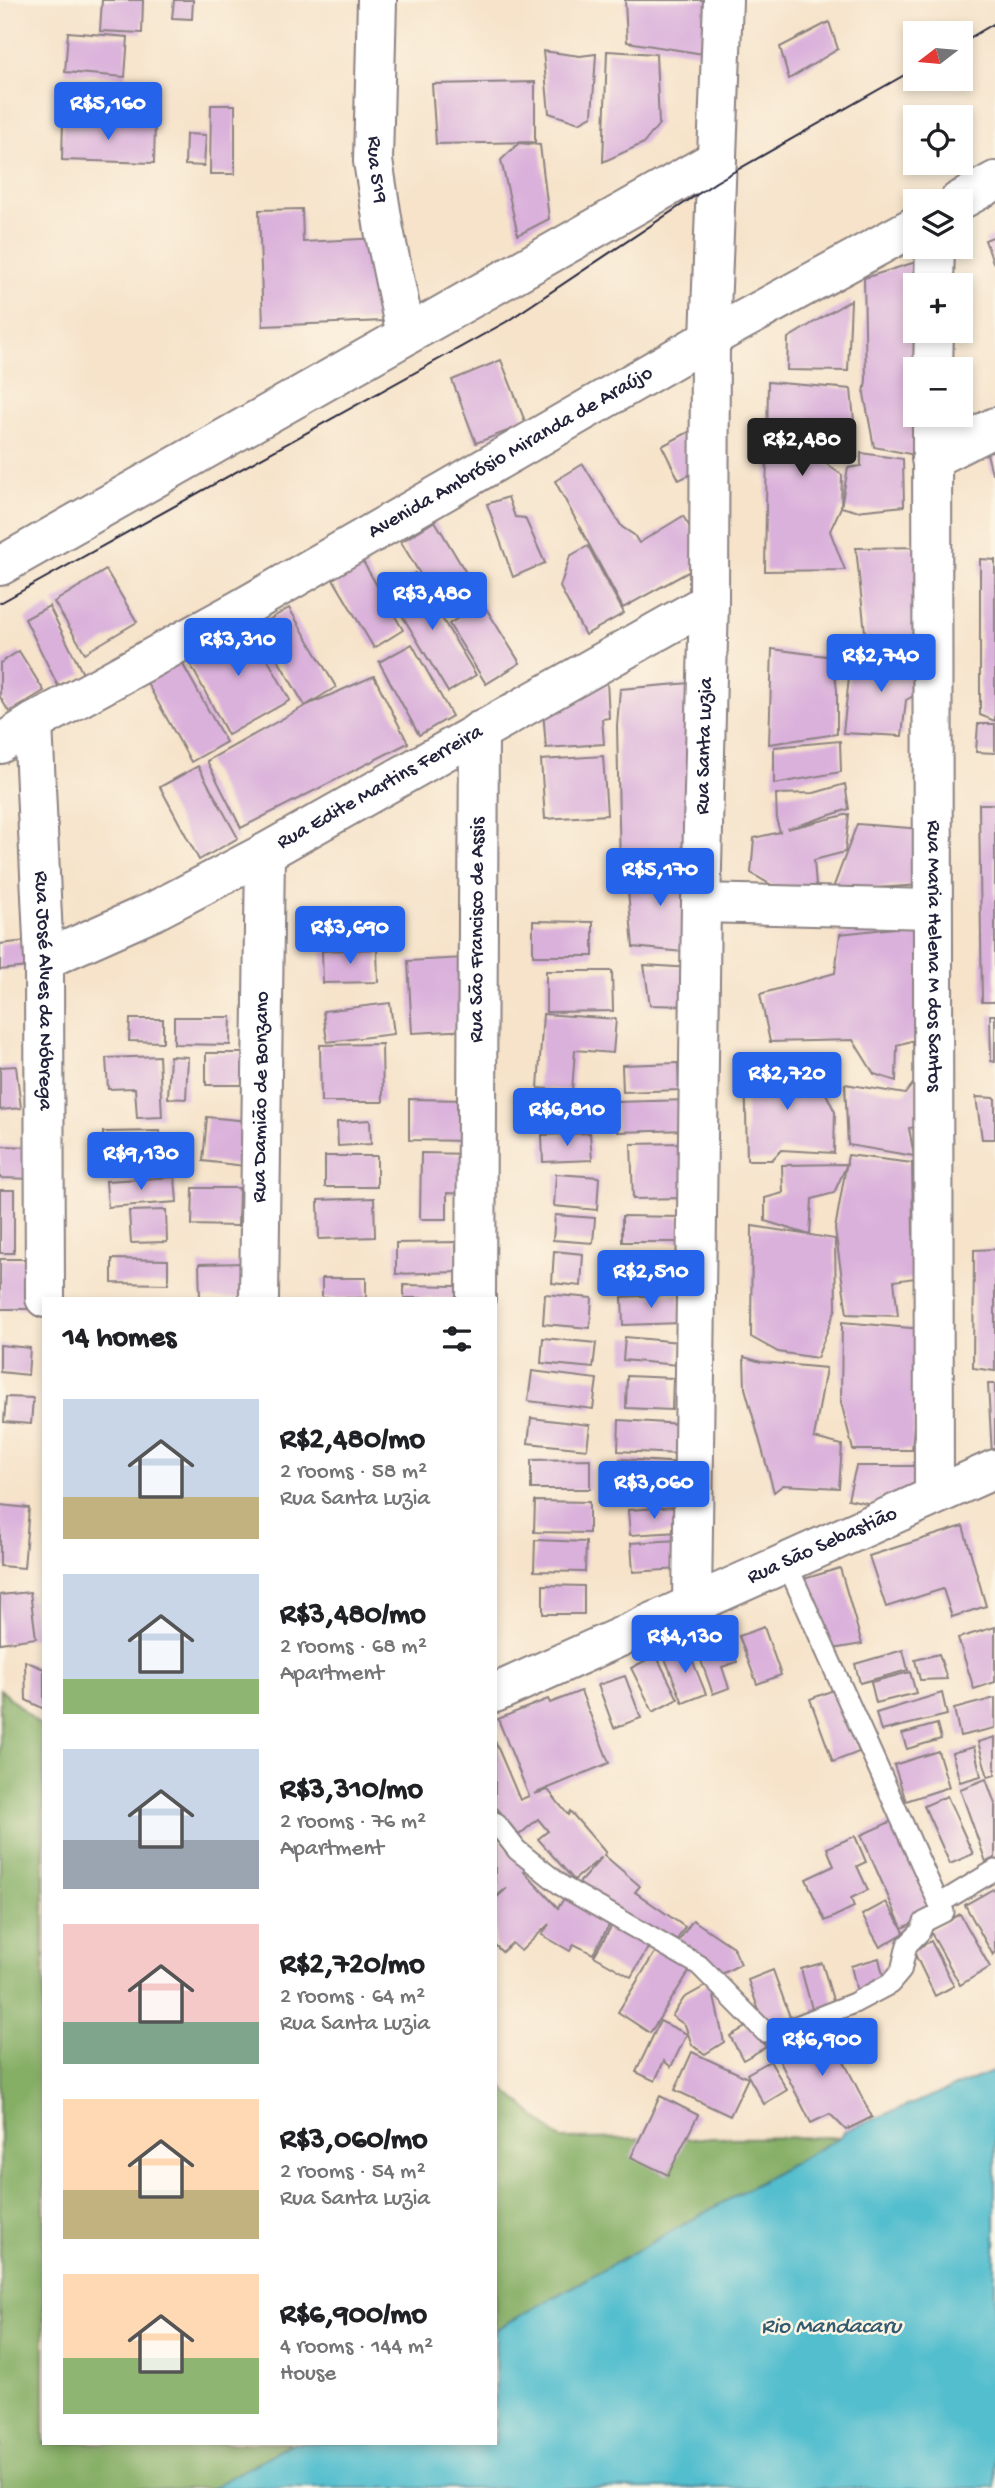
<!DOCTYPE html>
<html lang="en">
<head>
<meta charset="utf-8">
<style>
  :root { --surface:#fff; --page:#f2f2f2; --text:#202124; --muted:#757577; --accent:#2563eb }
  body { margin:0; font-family:"Gochi Hand",sans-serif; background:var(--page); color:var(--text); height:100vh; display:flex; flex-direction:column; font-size:26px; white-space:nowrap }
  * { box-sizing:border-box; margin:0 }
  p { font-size:23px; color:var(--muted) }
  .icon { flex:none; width:38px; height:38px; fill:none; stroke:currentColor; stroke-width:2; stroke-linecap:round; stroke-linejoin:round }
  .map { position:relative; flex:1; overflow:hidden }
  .panel { position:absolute; left:42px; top:1297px; width:455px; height:1148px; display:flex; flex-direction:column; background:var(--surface); border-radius:0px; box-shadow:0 4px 10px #0003 }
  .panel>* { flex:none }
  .needle { width:46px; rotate:254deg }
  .controls { position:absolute; left:903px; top:21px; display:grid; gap:14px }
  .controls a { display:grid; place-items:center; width:70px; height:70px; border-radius:0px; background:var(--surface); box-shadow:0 4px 10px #0003; font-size:35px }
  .price { position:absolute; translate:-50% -60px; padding:0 16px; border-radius:7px; background:var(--accent); color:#fff; font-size:23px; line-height:46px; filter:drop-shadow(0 2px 4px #0008) }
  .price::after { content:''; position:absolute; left:50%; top:42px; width:21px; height:16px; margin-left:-10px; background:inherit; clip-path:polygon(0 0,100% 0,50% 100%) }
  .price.on { background:#222; color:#fff }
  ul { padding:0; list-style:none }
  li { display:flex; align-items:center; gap:21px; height:175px; padding:0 21px }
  li span { display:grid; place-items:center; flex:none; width:196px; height:140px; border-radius:0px; color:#555 }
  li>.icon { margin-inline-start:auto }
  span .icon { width:84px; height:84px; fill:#fffc; stroke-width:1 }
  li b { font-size:30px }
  h2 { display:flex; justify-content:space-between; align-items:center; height:84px; padding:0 21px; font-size:30px }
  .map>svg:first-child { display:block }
  .forest { fill:#86af66; stroke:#546850; stroke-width:2 }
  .water { fill:#53bece; stroke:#3a7084; stroke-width:2 }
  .building { fill:#dab1db }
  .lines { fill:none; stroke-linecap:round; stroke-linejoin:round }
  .lane-casing { stroke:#8c8282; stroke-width:23 }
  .street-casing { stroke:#8c8282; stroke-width:42 }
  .lane { stroke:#fff; stroke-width:19 }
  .street { stroke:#fff; stroke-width:38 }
  .tram { stroke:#22223b; stroke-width:2 }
  .labels { text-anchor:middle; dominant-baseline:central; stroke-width:5; stroke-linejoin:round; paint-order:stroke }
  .street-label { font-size:21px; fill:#22223b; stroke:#fcf5e5 }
  .water-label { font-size:23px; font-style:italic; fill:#33596e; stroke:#fcf5e5 }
</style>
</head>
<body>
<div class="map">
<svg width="995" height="2488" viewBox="0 0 995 2488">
  <rect width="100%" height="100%" fill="#fcf5e5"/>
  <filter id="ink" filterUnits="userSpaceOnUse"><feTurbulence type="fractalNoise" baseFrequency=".0143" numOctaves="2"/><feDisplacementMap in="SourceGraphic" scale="14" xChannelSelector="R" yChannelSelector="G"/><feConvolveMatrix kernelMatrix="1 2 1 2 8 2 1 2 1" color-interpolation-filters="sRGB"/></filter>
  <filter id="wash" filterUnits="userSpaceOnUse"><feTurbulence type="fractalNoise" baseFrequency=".00686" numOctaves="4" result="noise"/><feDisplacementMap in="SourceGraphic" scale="28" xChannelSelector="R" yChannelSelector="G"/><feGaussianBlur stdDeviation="1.57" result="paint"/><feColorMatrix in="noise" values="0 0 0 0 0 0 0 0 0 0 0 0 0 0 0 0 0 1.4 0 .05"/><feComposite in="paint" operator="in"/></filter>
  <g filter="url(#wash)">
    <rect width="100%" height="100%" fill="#f6e3ca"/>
    <g class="forest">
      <path d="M0,1689L44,1729V2443H292L212,2488H0Z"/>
      <path d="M495,2081L561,2139L840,2137L495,2330Z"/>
    </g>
    <path class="water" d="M995,2071V2488H212L292,2443H495V2330L840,2137L846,2130Z"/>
    <g id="blocks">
      <g class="building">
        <path d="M102,0H143L142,33L100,31Z"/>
        <path d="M174,0H193L192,19L172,18Z"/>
        <path d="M625,0H713L710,55L627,42Z"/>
        <path d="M829,22L838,49L789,79L780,47Z"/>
        <path d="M68,32L128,37L125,77L65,72Z"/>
        <path d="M543,51L580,56L596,54L592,116L579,123L549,113Z"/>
        <path d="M607,51L656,54L659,124L644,143L603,162Z"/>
        <path d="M535,82V142L436,144L432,84Z"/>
        <path d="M211,105H235V174H210Z"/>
        <path d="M63,120L155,123L154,163L62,160Z"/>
        <path d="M186,134L206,135L204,166L185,165Z"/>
        <path d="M519,143L540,145L549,219L518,235L501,160Z"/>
        <path d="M302,209L303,242L380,238L384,321L263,326L259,210Z"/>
        <path d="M995,236V261L993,262L985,240Z"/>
        <path d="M929,258L915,285V415L920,456L874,447L864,394L866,380L864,278Z"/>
        <path d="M851,300L848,371L787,370L788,338Z"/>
        <path d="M501,360L526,424L476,443L452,380Z"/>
        <path d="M768,382L851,389L854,421L813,428L818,458L842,475L841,507L830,531L845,570L765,571Z"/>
        <path d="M698,427L704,468L679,480L662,446Z"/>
        <path d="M995,436V473H992L984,442Z"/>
        <path d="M861,453L903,459L904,506L856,511L841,507L848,468L861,466Z"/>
        <path d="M583,464L622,527L634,535L639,543L683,516L703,548L701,565L623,608L555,481Z"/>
        <path d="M508,497L515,517L525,518L545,563L513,577L487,504Z"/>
        <path d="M435,521L475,588L441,609L401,542Z"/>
        <path d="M588,546L624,613L585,635L560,587L570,556Z"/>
        <path d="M924,547V653L867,651L856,548Z"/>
        <path d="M980,559L995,560V721L980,715Z"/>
        <path d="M362,560L403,630L374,648L332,577Z"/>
        <path d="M106,570L137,622L85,653L54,602Z"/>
        <path d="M415,573L476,675L448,692L387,590Z"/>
        <path d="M482,602L520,663L486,684L449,624Z"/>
        <path d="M49,606L83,674L58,686L25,619Z"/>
        <path d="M289,608L336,687L305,706L374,676L408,743L241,828L207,761L305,706L258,626Z"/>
        <path d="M247,622L290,700L228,735L186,656Z"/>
        <path d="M412,644L452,716L419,735L379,662Z"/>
        <path d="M772,649L833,657L837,691V734L769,744Z"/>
        <path d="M19,651L44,691L9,712L0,697V663Z"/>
        <path d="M919,656L922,691L906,700L902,736L843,733L851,659Z"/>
        <path d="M181,661L226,742L191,762L146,681Z"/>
        <path d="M607,680L609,718L602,719L604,744L546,748L543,710Z"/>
        <path d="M702,682L697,848L620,869L617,726L620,689Z"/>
        <path d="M978,724H995V753L976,752Z"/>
        <path d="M840,741L841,772L774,784V747Z"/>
        <path d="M603,756L607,815L545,819L541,760Z"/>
        <path d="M198,766L238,838L199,860L160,787Z"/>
        <path d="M845,784L849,809L787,829L849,814L845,852L814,860L816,886L783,892L751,873L754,838L780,832L777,822L776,794L814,793Z"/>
        <path d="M979,804H995V1002H982Z"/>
        <path d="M857,824L922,829L921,885L832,891Z"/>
        <path d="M693,860L683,952L633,947L627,879Z"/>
        <path d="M533,921L593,922V956H533Z"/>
        <path d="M922,925L915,1040L897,1045L896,1081L874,1074L853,1040L770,1042L760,994L835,973L840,934Z"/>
        <path d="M35,940L37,966L0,970V944Z"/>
        <path d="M377,949L378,982L323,983L322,951Z"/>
        <path d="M465,958L470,1030L412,1033L408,961Z"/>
        <path d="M644,965L691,968L689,1006L650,1005Z"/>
        <path d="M546,971H612L613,1011L546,1012Z"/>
        <path d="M390,1003L394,1034L327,1042L323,1011Z"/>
        <path d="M543,1014L616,1019L613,1053L575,1050L572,1091L538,1088Z"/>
        <path d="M990,1015H995V1062L991,1061Z"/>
        <path d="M174,1017H231L230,1045L174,1044Z"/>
        <path d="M130,1019H163V1042L129,1041Z"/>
        <path d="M382,1044L383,1102H321L320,1045Z"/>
        <rect x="206" y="1053" width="44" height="32"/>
        <path d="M159,1056L162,1117L137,1118L135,1088L108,1089L106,1058Z"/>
        <path d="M170,1056L188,1057L186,1099L168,1098Z"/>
        <path d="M678,1063L679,1090L623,1092L622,1065Z"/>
        <path d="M745,1063L813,1067L835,1112L834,1153L781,1150L772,1160H747Z"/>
        <path d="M16,1066L21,1108L0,1110V1067Z"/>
        <path d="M922,1072L921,1126L909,1128L914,1156L848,1145L845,1084L905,1094Z"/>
        <path d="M531,1093L598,1099L596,1129L528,1124Z"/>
        <path d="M976,1097L995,1098V1139H982Z"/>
        <path d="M409,1099L469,1100V1141L409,1140Z"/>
        <path d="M689,1100V1130L617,1132L616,1102Z"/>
        <path d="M207,1117L258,1122L253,1167L203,1161Z"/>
        <path d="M370,1120L371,1144L338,1146L337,1122Z"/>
        <path d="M160,1131V1166L104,1167L103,1132Z"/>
        <path d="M590,1133L592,1160L543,1162L542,1135Z"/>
        <path d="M683,1143L685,1198L633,1199L631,1144Z"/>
        <path d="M0,1146L35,1147L34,1179L0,1178Z"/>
        <path d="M421,1153L472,1154L471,1194L447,1193V1219H420Z"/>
        <path d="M848,1155L912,1163L913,1234L925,1227L922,1277L894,1281L898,1316L847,1314L835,1229Z"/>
        <rect x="325" y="1156" width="52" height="31"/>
        <path d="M847,1164L834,1193L812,1199L810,1235L835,1239L836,1308L817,1358L778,1352L751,1337L752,1226L810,1235L765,1221V1198L783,1193L782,1165Z"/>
        <path d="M556,1174L599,1177L597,1210L554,1206Z"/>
        <path d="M175,1177L177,1202L108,1207L106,1181Z"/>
        <path d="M193,1188H239L238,1226L192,1225Z"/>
        <rect x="0" y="1190" width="14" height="63"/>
        <path d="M374,1198L375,1237L319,1239L318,1200Z"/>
        <path d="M166,1210L167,1242L131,1243L129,1211Z"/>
        <path d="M555,1215L595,1218L593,1243L553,1240Z"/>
        <path d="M622,1216L680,1217V1242H622Z"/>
        <path d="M456,1242L457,1272L396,1274V1243Z"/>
        <path d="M995,1249V1371L973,1368L974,1250Z"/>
        <path d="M554,1251L583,1254L581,1286L552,1283Z"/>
        <path d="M628,1256L683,1257V1287L627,1286Z"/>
        <rect x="0" y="1259" width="38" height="50"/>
        <path d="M112,1259L168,1260V1284L112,1283Z"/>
        <path d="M245,1263L246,1298H200L199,1264Z"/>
        <rect x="322" y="1278" width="44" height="20"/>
        <path d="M404,1285L456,1286V1298H404Z"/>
        <path d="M545,1294L592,1298L590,1328L543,1324Z"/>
        <path d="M679,1294L681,1323L623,1325L622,1297Z"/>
        <path d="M842,1322L922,1329L912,1450H853L841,1402Z"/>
        <path d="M625,1337L679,1342L678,1365L623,1360Z"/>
        <path d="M543,1338L596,1343L593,1368L541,1363Z"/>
        <path d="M0,1345L30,1348L28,1375L0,1372Z"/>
        <path d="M744,1357L761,1362L826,1368L814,1438L842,1445L839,1488L783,1485L774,1492L745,1388Z"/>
        <path d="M532,1371L597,1379L593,1409L528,1401Z"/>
        <path d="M627,1376L673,1378L672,1410L626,1408Z"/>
        <path d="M988,1384H995V1454L992,1455Z"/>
        <path d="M6,1397L33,1398L31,1424L4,1422Z"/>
        <path d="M531,1418L590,1425L587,1449L528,1443Z"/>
        <path d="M619,1420L681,1424L679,1454L618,1451Z"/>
        <path d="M590,1459V1489H531V1460Z"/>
        <path d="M620,1459L683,1463L681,1495L619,1492Z"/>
        <path d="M856,1466H924L928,1516L848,1499Z"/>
        <path d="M535,1501L589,1502V1533L534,1532Z"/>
        <path d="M0,1505L29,1508L24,1568L0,1566Z"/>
        <path d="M677,1507L679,1532L630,1535L628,1510Z"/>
        <path d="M963,1526L986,1606L952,1617L943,1589L886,1607L869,1556Z"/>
        <path d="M535,1540L586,1542L585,1572L534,1571Z"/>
        <path d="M678,1540L680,1569L633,1572L631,1543Z"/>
        <path d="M840,1568L862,1644L826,1650L804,1579Z"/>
        <path d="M543,1585L584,1586V1614H543Z"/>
        <path d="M30,1592L36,1638L0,1643V1595Z"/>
        <path d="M764,1627L781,1675L757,1684L739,1636Z"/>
        <path d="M995,1627V1682L974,1689L958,1638Z"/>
        <path d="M728,1638L737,1662L722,1667L729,1688L713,1694L697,1649Z"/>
        <path d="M687,1647L706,1694L683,1703L664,1656Z"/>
        <path d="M903,1650L908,1670L860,1683L855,1664Z"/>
        <path d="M939,1654L947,1679L920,1680L915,1660Z"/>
        <path d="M656,1655L678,1699L653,1712L631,1668Z"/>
        <path d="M25,1661L44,1669V1709L26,1700Z"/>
        <path d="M910,1672L916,1693L876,1703L871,1682Z"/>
        <path d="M625,1676L641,1718L614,1728L598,1685Z"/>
        <path d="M836,1689L859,1752L833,1762L810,1699Z"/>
        <path d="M581,1691L609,1763L534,1794L548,1790L568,1815L570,1811L606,1853L604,1855L640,1886L635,1892L685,1927L673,1946L616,1915L579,1883L602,1857L574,1880L538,1839L548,1831L538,1819L519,1835L495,1806V1741L520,1800L529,1796L498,1719L548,1699L550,1703Z"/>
        <path d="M942,1693L947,1715L881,1731L876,1713Z"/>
        <path d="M995,1698V1728L960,1736L954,1709Z"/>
        <path d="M937,1724L941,1739L907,1749L902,1734Z"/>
        <path d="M995,1737V1775L988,1777L978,1742Z"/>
        <path d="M974,1747L981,1776L960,1782L952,1753Z"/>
        <path d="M938,1751L949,1787L906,1801L894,1765Z"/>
        <path d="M986,1779L995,1804V1858L986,1862L960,1789Z"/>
        <path d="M947,1796L973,1854L950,1864L924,1806Z"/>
        <path d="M892,1821L933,1914L902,1928L904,1933L880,1947L862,1915L886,1902L902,1928L861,1835Z"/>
        <path d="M495,1835L526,1870L524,1872L558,1908L568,1892L613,1918L593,1954L574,1944L570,1951L542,1935L549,1924L521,1951L512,1943L502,1952L495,1945V1899L507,1888L495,1897Z"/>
        <path d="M855,1836L866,1862L857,1866L868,1890L851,1898L854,1907L825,1921L806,1879L834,1866L827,1848Z"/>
        <path d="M995,1888V1953L993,1955L965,1905Z"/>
        <path d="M960,1914L990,1967L960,1985L930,1931Z"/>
        <path d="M615,1920L652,1941L631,1977L594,1956Z"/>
        <path d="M693,1920L733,1947L741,1964L718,1976L676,1945Z"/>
        <path d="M931,1941L954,1986L935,1996L913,1950Z"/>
        <path d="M659,1946L692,1967L650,2033L618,2012Z"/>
        <path d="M879,1958L885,1984L857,1992L851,1966Z"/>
        <path d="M822,1963L836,2010L814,2016L801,1969Z"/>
        <path d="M773,1970L791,2020L766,2030L748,1980Z"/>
        <path d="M711,1983L724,2042L705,2054L692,2045L685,2025L672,2016L684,1998Z"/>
        <path d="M660,2021L687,2034L671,2067L664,2061L655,2081L636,2072Z"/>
        <path d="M824,2022L872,2117L846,2130L830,2114L811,2123L773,2048Z"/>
        <path d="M753,2023L766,2047L743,2060L730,2036Z"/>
        <path d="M692,2052L748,2078L730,2116L675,2090Z"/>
        <path d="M770,2061L787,2090L764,2104L747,2074Z"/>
        <path d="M660,2096L698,2115L668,2175L631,2157Z"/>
      </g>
    </g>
  </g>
  <g filter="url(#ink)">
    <use href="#blocks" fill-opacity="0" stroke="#8c8282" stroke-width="2"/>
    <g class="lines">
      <g class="lane-casing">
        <g id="lane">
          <path d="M786,1562L939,1904"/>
          <path d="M495,1822L517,1850L562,1886L699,1965L765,2032L784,2031L854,2003L890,1984L901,1971L907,1945L920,1932L924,1922L944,1912L939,1904L995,1870"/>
        </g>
      </g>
      <g class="street-casing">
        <g id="street">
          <path id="s1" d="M377,0L373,161L384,230L406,335"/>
          <path d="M959,201L995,181"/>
          <path d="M934,285L935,247"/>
          <path d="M933,369L934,331"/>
          <path id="s2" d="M932,415L934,1495"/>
          <path d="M931,459L995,427"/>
          <path d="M0,566L717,159"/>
          <path id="s3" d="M33,723L44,960L45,1298"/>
          <path id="s4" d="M0,744L33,723L239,610L710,338L915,226"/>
          <path d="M701,903L931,909"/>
          <path id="s5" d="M44,960L154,911L265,853L709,602"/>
          <path id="s6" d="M259,1298L265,853"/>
          <path id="s7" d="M476,1298L479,731"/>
          <path id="s8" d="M692,1605L701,903L709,602L710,338L723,0"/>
          <path id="s9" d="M495,1693L995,1469"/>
        </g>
      </g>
      <use href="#lane" class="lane"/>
      <use href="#street" class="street"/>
      <g class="tram">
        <path d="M961,43L995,23"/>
        <path d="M0,603L506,322L716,182L915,69"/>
      </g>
    </g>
  </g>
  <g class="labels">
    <g class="street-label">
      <text stroke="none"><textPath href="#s1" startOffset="170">Rua 519</textPath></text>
      <text stroke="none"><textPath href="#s4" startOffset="588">Avenida Ambrósio Miranda de Araújo</textPath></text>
      <text stroke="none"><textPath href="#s8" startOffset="859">Rua Santa Luzia</textPath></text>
      <text stroke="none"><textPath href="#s5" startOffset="378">Rua Edite Martins Ferreira</textPath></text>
      <text stroke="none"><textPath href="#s7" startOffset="368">Rua São Francisco de Assis</textPath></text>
      <text stroke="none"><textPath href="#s2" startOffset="541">Rua Maria Helena M dos Santos</textPath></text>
      <text stroke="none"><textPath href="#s3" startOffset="268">Rua José Alves da Nóbrega</textPath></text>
      <text stroke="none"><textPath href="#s6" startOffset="201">Rua Damião de Bonzano</textPath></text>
      <text stroke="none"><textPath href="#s9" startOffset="359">Rua São Sebastião</textPath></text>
    </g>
    <g class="water-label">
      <text x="831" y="2327">Rio Mandacaru</text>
    </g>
  </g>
</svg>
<div class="controls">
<a><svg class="needle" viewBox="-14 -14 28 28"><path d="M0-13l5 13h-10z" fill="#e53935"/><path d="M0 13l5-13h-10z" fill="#757577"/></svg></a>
<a><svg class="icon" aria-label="locate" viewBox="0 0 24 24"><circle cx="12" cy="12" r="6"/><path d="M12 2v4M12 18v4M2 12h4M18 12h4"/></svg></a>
<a><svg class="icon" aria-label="layers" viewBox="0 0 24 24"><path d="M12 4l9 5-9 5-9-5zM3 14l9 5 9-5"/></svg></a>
<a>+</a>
<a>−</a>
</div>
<b class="price" style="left:108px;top:142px">R$5,160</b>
<b class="price on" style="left:802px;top:478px">R$2,480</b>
<b class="price" style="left:432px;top:632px">R$3,480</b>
<b class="price" style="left:238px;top:678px">R$3,310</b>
<b class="price" style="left:881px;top:694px">R$2,740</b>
<b class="price" style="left:660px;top:908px">R$5,170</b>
<b class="price" style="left:350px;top:966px">R$3,690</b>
<b class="price" style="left:787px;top:1112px">R$2,720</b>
<b class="price" style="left:567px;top:1148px">R$6,810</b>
<b class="price" style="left:141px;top:1192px">R$9,130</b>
<b class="price" style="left:651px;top:1310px">R$2,510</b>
<b class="price" style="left:654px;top:1521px">R$3,060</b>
<b class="price" style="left:685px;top:1675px">R$4,130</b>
<b class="price" style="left:822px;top:2078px">R$6,900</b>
<section class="panel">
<h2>14 homes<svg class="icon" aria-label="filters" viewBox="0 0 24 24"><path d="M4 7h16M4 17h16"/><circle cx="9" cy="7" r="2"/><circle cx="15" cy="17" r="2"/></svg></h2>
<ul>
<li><span style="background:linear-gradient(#c9d6e8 70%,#c2b280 0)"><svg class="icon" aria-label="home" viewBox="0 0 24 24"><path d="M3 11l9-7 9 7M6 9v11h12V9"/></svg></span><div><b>R$2,480/mo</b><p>2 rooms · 58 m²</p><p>Rua Santa Luzia</p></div></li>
<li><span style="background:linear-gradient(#c9d6e8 75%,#8fb573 0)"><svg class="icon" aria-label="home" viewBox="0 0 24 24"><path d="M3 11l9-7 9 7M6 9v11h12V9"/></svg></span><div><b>R$3,480/mo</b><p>2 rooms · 68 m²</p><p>Apartment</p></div></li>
<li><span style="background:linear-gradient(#c9d6e8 65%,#9aa5b1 0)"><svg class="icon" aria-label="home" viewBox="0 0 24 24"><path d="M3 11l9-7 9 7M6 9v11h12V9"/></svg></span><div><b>R$3,310/mo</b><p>2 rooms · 76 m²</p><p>Apartment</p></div></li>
<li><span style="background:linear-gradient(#f6c9c9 70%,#7fa58c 0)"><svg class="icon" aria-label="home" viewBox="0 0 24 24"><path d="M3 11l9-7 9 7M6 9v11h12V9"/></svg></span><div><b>R$2,720/mo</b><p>2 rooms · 64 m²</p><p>Rua Santa Luzia</p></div></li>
<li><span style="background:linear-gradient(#ffd9b3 65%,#c2b280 0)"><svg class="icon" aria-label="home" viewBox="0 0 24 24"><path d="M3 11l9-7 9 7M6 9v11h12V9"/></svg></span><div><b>R$3,060/mo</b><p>2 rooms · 54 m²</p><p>Rua Santa Luzia</p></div></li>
<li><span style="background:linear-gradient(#ffd9b3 60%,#8fb573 0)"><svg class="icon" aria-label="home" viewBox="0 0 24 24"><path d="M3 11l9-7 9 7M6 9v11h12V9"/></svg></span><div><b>R$6,900/mo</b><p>4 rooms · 144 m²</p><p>House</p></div></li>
</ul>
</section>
</div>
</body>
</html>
